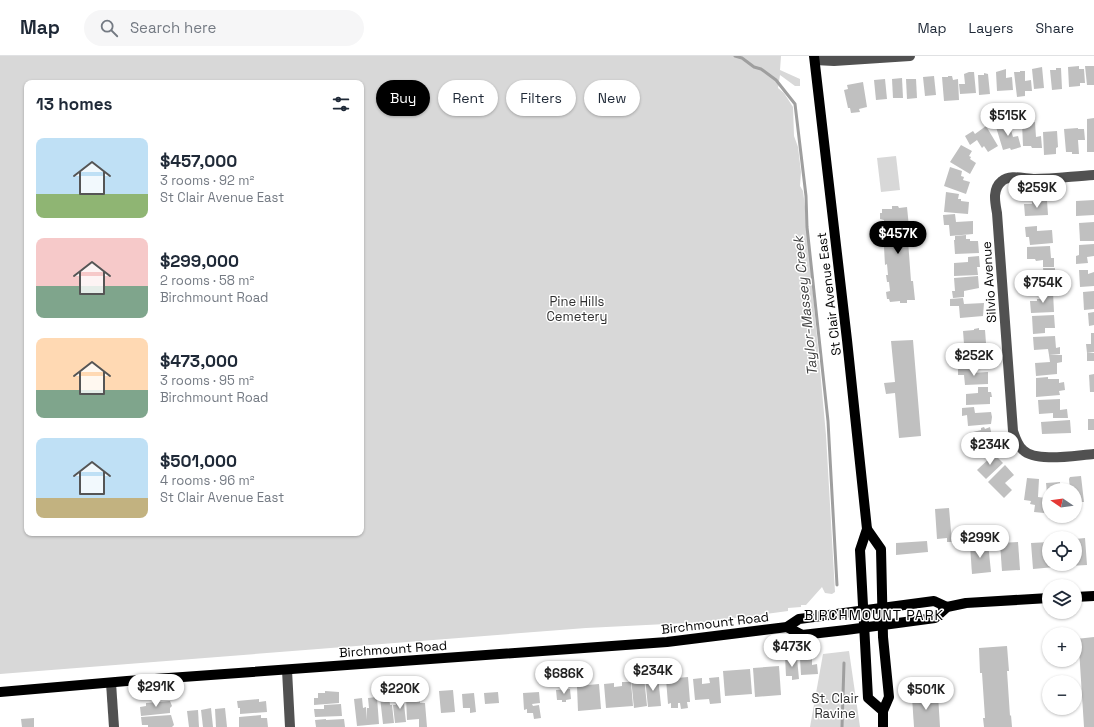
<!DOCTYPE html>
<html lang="en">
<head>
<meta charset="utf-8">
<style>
  :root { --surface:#fff; --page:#f6f6f7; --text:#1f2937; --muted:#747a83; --line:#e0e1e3; --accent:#000 }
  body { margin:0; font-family:"Space Grotesk",sans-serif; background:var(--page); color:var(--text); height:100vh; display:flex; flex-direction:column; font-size:15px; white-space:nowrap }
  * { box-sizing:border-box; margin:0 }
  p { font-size:13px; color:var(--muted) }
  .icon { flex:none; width:22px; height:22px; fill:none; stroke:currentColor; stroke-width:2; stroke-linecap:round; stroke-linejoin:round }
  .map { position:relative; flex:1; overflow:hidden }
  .details { position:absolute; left:24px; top:24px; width:340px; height:456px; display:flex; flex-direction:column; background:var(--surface); border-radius:8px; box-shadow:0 1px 3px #0004 }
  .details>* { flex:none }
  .top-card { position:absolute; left:376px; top:24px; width:380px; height:36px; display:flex; gap:8px }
  .needle { width:26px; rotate:283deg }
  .buttons { position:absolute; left:1042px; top:427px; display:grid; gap:8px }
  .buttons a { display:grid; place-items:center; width:40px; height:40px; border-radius:50%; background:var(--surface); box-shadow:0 1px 3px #0004; font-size:20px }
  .price { position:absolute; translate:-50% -34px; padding:0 9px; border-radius:14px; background:#fff; color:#222; font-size:13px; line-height:26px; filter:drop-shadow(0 1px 2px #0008) }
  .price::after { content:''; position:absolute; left:50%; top:24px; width:12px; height:9px; margin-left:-6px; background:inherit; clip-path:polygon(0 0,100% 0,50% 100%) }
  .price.active { background:var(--accent); color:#fff }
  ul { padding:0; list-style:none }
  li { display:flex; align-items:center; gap:12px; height:100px; padding:0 12px }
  li span { display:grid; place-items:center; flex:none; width:112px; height:80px; border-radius:8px; color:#555 }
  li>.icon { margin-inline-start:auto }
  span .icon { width:48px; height:48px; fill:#fffc; stroke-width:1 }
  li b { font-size:17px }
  h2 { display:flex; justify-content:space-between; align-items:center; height:48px; padding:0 12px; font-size:17px }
  .pill { padding:0 14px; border-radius:18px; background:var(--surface); box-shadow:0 1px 3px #0004; font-size:14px; line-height:36px }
  .pill.active { background:var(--accent); color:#fff }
  header { display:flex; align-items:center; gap:24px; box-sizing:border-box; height:56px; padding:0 20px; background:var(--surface); border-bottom:1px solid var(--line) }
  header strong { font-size:19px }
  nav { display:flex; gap:22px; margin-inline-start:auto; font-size:14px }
  .search { width:280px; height:36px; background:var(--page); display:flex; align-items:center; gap:10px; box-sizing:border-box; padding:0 14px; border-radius:22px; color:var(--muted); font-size:15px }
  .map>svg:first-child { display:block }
  .green { fill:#d8d8d8; fill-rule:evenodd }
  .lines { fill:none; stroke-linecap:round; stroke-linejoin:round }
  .stream { stroke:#9f9f9f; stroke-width:3 }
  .building { fill:#c0c0c0 }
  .minor { stroke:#515151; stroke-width:10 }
  .major { stroke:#000; stroke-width:10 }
  .labels { text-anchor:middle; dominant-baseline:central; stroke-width:3; stroke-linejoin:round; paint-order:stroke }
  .street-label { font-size:13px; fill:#000; stroke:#fff }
  .park-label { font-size:13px; fill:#2f2f2f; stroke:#fff }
  .water-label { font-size:14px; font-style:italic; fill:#404040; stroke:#fff }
  .neighbourhood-label { font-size:14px; letter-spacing:1px; fill:#000; stroke:#fff }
</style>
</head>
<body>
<header>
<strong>Map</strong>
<div class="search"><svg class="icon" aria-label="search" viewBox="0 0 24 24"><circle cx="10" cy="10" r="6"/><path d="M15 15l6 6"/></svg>Search here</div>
<nav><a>Map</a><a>Layers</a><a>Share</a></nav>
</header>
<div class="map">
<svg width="1094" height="671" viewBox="0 0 1094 671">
  <rect width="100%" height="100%" fill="#fff"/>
  <g class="green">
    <path d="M0,0H781L780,14L800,23V30H795L780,19L778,32L784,37L793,51L794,80L798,91L801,116L800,130L803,135L805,151L826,379L835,536L832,538L825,537L822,531L806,549H801V551L788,552V555L706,566L586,572L0,618ZM27,27H361V477H27Z"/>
    <path d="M896,100L900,134L881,136L877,102Z"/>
    <path d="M849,595L860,671H810L823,598Z"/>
  </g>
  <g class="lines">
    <g class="stream">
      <path d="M735,0L742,2L754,11L761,13L776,24L795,48L806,140L807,171L828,365L837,529"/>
      <path d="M842,671L844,607"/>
    </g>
  </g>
  <g class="building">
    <path d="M1079,10V13H1084L1085,27H1080V30L1069,31L1068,11Z"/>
    <path d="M1085,10H1094V29H1087Z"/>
    <path d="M1042,11L1044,32L1034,33L1032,13Z"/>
    <path d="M1056,12H1061L1062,33L1052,34L1050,14H1056Z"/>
    <path d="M1006,13V22L1012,21L1013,34L997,35L996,16Z"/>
    <path d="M1020,15H1025V25L1031,24L1032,35H1025V40L1017,41L1014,16H1020Z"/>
    <path d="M969,16H974L976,37L960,38L959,28H965L964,18Z"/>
    <path d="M984,17L988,18L990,38L979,39L978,19H984Z"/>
    <path d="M934,20L936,39L925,40L923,21Z"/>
    <path d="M948,20H952L953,24L958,23L959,44L944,45L942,21H948Z"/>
    <path d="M902,22L903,42H893L892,23Z"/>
    <path d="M885,23L887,43L876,44L874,24Z"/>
    <path d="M906,23H916L917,42L907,43Z"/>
    <path d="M863,26L867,51L859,53L860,56L851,57L850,52H848L844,34L848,33L847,29Z"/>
    <path d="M1094,62V96H1087V63Z"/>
    <path d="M1008,64L1013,81L1018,80L1021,91L1011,94L1010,92L1003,94L996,71L1002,70L1001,66Z"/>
    <path d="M1035,66L1036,81L1041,80L1042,92H1032L1031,90H1023L1022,67Z"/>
    <path d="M986,70L998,90L988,96L984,90L982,92L977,84L970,89L965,80L973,75L975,78Z"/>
    <path d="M1078,72V73H1084L1085,84H1078L1079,98H1072V96H1066L1064,73Z"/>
    <path d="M1057,75L1058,91L1056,92V98L1044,99L1043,76Z"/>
    <path d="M961,89L972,95L969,100L971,101L970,103L976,107L970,118L950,106Z"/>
    <path d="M950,111L962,115L961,120L964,121L963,124L970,126L966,138L944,130Z"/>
    <path d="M946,136L959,138L958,143H961V145L969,146L968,158L944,156Z"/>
    <path d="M1047,144L1048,159L1025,160L1024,148H1032V145Z"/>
    <path d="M1094,144V159L1076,160V145Z"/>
    <path d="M892,150H898L899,152L907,151L909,171H907L911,225H913L915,244H907V247H900V245L890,246L889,243H887L886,236L890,235L889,226H887L886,219H888L887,208L885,209L884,191H886L885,181H883L882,174H884V164L880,163V157H882V153H892Z"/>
    <path d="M955,158L956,166L973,165V178L950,180L949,169H944L943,159Z"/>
    <path d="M1094,166V185H1080L1079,167Z"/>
    <path d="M1037,170V175L1052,174L1053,187L1030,189L1029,181H1026L1025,171Z"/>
    <path d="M966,179V183H970V185H978L979,197L955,198L954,184H955V180Z"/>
    <path d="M1094,188V200L1087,201L1088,207L1076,208V200L1079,199V189Z"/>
    <path d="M1050,190L1051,202H1054V211H1043V204L1036,205L1035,203H1027V191Z"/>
    <path d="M979,200L980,211H977L978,219L954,220V207L968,206V201Z"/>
    <path d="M1043,212H1055V221L1052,222L1053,233L1029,234L1028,221L1044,220Z"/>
    <path d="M1079,214H1088V218L1094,216V230L1080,231Z"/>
    <path d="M978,220L979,232L964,235V241L953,242L952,235H955L954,222Z"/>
    <path d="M1094,235V253L1084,254L1083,236Z"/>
    <path d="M1053,236L1054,256L1031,257L1030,245H1037V243H1041L1040,237Z"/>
    <path d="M963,242L964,248L984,247L983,260L960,262L959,250H950V243Z"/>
    <path d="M1094,256V269L1089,270L1088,257Z"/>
    <path d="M1054,259L1055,272H1045V277L1033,278L1032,260Z"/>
    <path d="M979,272V274H985L986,287H981V289L964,288L963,275L974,274V273Z"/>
    <path d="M1091,277H1094V296L1087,297L1086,288H1091Z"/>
    <path d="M1055,280L1056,292L1060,291V298L1049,299L1048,293L1034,294L1033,281Z"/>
    <path d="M913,284L921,380L899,382L895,337L886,338L884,327L895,326L891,285Z"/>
    <path d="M986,296L987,307L960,308L959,298Z"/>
    <rect x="1087" y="297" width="7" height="8"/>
    <path d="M1049,299H1062V306L1057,307V318L1036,320L1035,307L1050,306Z"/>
    <path d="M973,311L972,317L988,316V328L965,329L964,319H958V313Z"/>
    <path d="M1094,318V336H1090L1089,319Z"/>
    <path d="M1048,321V323H1059V327L1064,326L1065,334L1059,335L1060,339L1036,341V322Z"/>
    <path d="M978,331H988V336H991L992,341H990V348L966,349V338L978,337Z"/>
    <path d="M1060,343V354L1067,353L1068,362H1053V357L1039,358L1038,344Z"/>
    <path d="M974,351L975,357L991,356L992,361L991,368L968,370L967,359L962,360V352Z"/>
    <rect x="1088" y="363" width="6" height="11"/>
    <path d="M1070,364L1071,377L1042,378L1041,366Z"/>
    <path d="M984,371L985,373L990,371L993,384L982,389L983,394L969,398L967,390L972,388L969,377L981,374V372Z"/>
    <path d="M994,398L1003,407L986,423L977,414Z"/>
    <path d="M1005,409L1014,419L1005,427L1012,434L1004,442L988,426Z"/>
    <path d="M1081,420L1084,446H1075V434H1070L1069,423L1070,421Z"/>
    <path d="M1027,422L1039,423L1038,441L1046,442L1044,457L1034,456L1035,449L1030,448L1031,445L1024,444Z"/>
    <path d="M1060,426V434H1049V448H1048L1046,427Z"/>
    <path d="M949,452L952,486H947V482L937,483L935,453Z"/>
    <path d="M1085,482L1087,509L1069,510V508H1075V483Z"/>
    <path d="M927,485L928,496L896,499V487Z"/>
    <path d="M1018,486L1020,514L1002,515L1000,487Z"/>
    <path d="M1049,486V508H1054L1055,511L1033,513L1031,487Z"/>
    <path d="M988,487L991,516L972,518L970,489Z"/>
    <path d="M1094,581V671H1084L1079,593H1077L1076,583Z"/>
    <path d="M1007,590L1009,615H1007L1010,660L1011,659L1012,671H984L983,662H985L982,617H980L979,592Z"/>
    <path d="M785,600L797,602L799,623L792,624V620H786Z"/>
    <path d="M812,601V609L817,608L818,618L801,619L800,602Z"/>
    <path d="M779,610L781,639L755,641L753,612Z"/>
    <path d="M750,613L752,638L725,640L723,615Z"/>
    <path d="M658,620L661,650L648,651L645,621Z"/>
    <path d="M644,621L647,650L634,652L631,622Z"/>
    <path d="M688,621L690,646H687L688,652L681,653L680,647H678V652H671V647L668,648L666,623Z"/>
    <path d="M719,621L721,647L710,648L709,643L695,644L693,623L702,622V628L710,627L709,622Z"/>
    <path d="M622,626H631L633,650L606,652L604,628L614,627V631L622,630Z"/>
    <path d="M599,628L601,653L578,655L577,630Z"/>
    <path d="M570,633L571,643L566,644V646H562V644H557L556,634Z"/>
    <path d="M453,634L455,656L441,657L439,635Z"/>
    <path d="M325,635L339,636V647L314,649V642H318V637H325Z"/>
    <path d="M498,636L499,647L485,648L484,637Z"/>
    <path d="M539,636L540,647L532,648L533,650L539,649L541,662L534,663L533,657H527V653L524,654L523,637Z"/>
    <path d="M474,637L476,656L470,657V652H463L462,638Z"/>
    <path d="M403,639L406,666L395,667L393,649H396L395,640Z"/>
    <path d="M938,639L940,671H914L912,641Z"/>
    <path d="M389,640L390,649H392L394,667L383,668L380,641Z"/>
    <path d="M420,640V647H425L427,671H419V663L407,664L406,641Z"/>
    <path d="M377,641L379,668L357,670L354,643L362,642L363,652L366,651L367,664V652H369L368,642Z"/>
    <path d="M259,643V646L266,645L267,656L240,658V652H238L237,645Z"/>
    <path d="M170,645L172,650L170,652V657L141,660L140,651L146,650V647Z"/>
    <path d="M341,648L342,660L315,661L314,653H324V649Z"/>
    <path d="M211,652L213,671H203L201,654Z"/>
    <path d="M225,652L227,671H216L215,653Z"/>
    <path d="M198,654L199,671H189L187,655Z"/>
    <path d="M171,659L174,669L172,671H148V669H142L141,661Z"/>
    <path d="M261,659V662H267L268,671H239V661Z"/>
    <path d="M34,662V671H22L21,663Z"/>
    <path d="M326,663V664L344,663L345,671H316L315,664Z"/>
  </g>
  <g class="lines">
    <g class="minor">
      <path d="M815,4L834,5L910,0"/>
      <path d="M1094,119C1075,120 1054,123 1035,123C1025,123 1010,118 1002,125C992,133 995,146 997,157L1013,375C1015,381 1018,390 1023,394C1036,407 1077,399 1094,398"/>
      <path d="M287,614L290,671"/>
      <path d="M111,627L114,671"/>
    </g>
    <g class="major">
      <path d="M814,0L847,284L867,473L860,494L868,642L883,655"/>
      <path d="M867,473L881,493L883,581L889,641L883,655V671"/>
      <path d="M1075,541L1094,540"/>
      <path d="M787,571L802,579L846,574L935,562L947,551L966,547L1049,542"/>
      <path d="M0,636L127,625L667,586L787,571L799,563L934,545L947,551"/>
    </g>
  </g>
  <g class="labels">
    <g class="street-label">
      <text transform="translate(989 226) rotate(-94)">Silvio Avenue</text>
      <text transform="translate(829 238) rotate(-97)">St Clair Avenue East</text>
      <text transform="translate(715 567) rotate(-7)">Birchmount Road</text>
      <text transform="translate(393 593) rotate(-4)">Birchmount Road</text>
    </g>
    <g class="park-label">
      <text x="577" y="245">Pine Hills<tspan x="577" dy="15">Cemetery</tspan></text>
      <text x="835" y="642">St. Clair<tspan x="835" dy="15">Ravine</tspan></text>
    </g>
    <g class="water-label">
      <text transform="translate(805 250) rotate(-96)">Taylor-Massey Creek</text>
    </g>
    <g class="neighbourhood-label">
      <text x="874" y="559">BIRCHMOUNT PARK</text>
    </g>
  </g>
</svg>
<div class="buttons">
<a><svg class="needle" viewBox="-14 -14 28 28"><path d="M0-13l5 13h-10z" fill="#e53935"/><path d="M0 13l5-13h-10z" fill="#747a83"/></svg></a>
<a><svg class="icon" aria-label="locate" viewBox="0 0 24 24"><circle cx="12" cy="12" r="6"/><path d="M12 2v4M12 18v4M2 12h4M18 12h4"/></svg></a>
<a><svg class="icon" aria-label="layers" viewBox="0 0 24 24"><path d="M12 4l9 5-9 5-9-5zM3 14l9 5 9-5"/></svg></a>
<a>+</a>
<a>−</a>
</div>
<b class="price" style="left:1008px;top:81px">$515K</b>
<b class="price" style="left:1037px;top:153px">$259K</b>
<b class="price active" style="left:898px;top:199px">$457K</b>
<b class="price" style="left:1043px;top:248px">$754K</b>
<b class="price" style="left:974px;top:321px">$252K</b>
<b class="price" style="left:990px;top:410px">$234K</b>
<b class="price" style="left:980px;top:503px">$299K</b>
<b class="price" style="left:792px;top:612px">$473K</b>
<b class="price" style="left:653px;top:636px">$234K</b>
<b class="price" style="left:564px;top:639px">$686K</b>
<b class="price" style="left:156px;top:652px">$291K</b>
<b class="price" style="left:400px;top:654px">$220K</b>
<b class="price" style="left:926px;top:655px">$501K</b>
<div class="top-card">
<a class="pill active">Buy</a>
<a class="pill">Rent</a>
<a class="pill">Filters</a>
<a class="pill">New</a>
</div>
<section class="details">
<h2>13 homes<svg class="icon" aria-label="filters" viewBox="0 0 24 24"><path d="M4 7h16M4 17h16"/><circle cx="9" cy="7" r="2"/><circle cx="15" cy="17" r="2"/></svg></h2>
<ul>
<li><span style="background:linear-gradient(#bfe0f5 70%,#8fb573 0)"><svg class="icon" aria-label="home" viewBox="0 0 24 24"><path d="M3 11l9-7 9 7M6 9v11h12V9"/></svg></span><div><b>$457,000</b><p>3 rooms · 92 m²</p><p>St Clair Avenue East</p></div></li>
<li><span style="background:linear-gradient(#f6c9c9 60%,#7fa58c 0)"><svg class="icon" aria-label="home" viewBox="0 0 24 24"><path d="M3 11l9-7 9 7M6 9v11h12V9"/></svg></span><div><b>$299,000</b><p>2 rooms · 58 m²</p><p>Birchmount Road</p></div></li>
<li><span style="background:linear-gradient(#ffd9b3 65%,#7fa58c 0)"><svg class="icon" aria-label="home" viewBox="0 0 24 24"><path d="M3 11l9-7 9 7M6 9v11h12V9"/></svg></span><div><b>$473,000</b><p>3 rooms · 95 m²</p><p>Birchmount Road</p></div></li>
<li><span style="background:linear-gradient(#bfe0f5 75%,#c2b280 0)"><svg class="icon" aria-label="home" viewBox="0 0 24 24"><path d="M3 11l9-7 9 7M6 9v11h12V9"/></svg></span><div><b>$501,000</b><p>4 rooms · 96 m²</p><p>St Clair Avenue East</p></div></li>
</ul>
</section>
</div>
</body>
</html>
